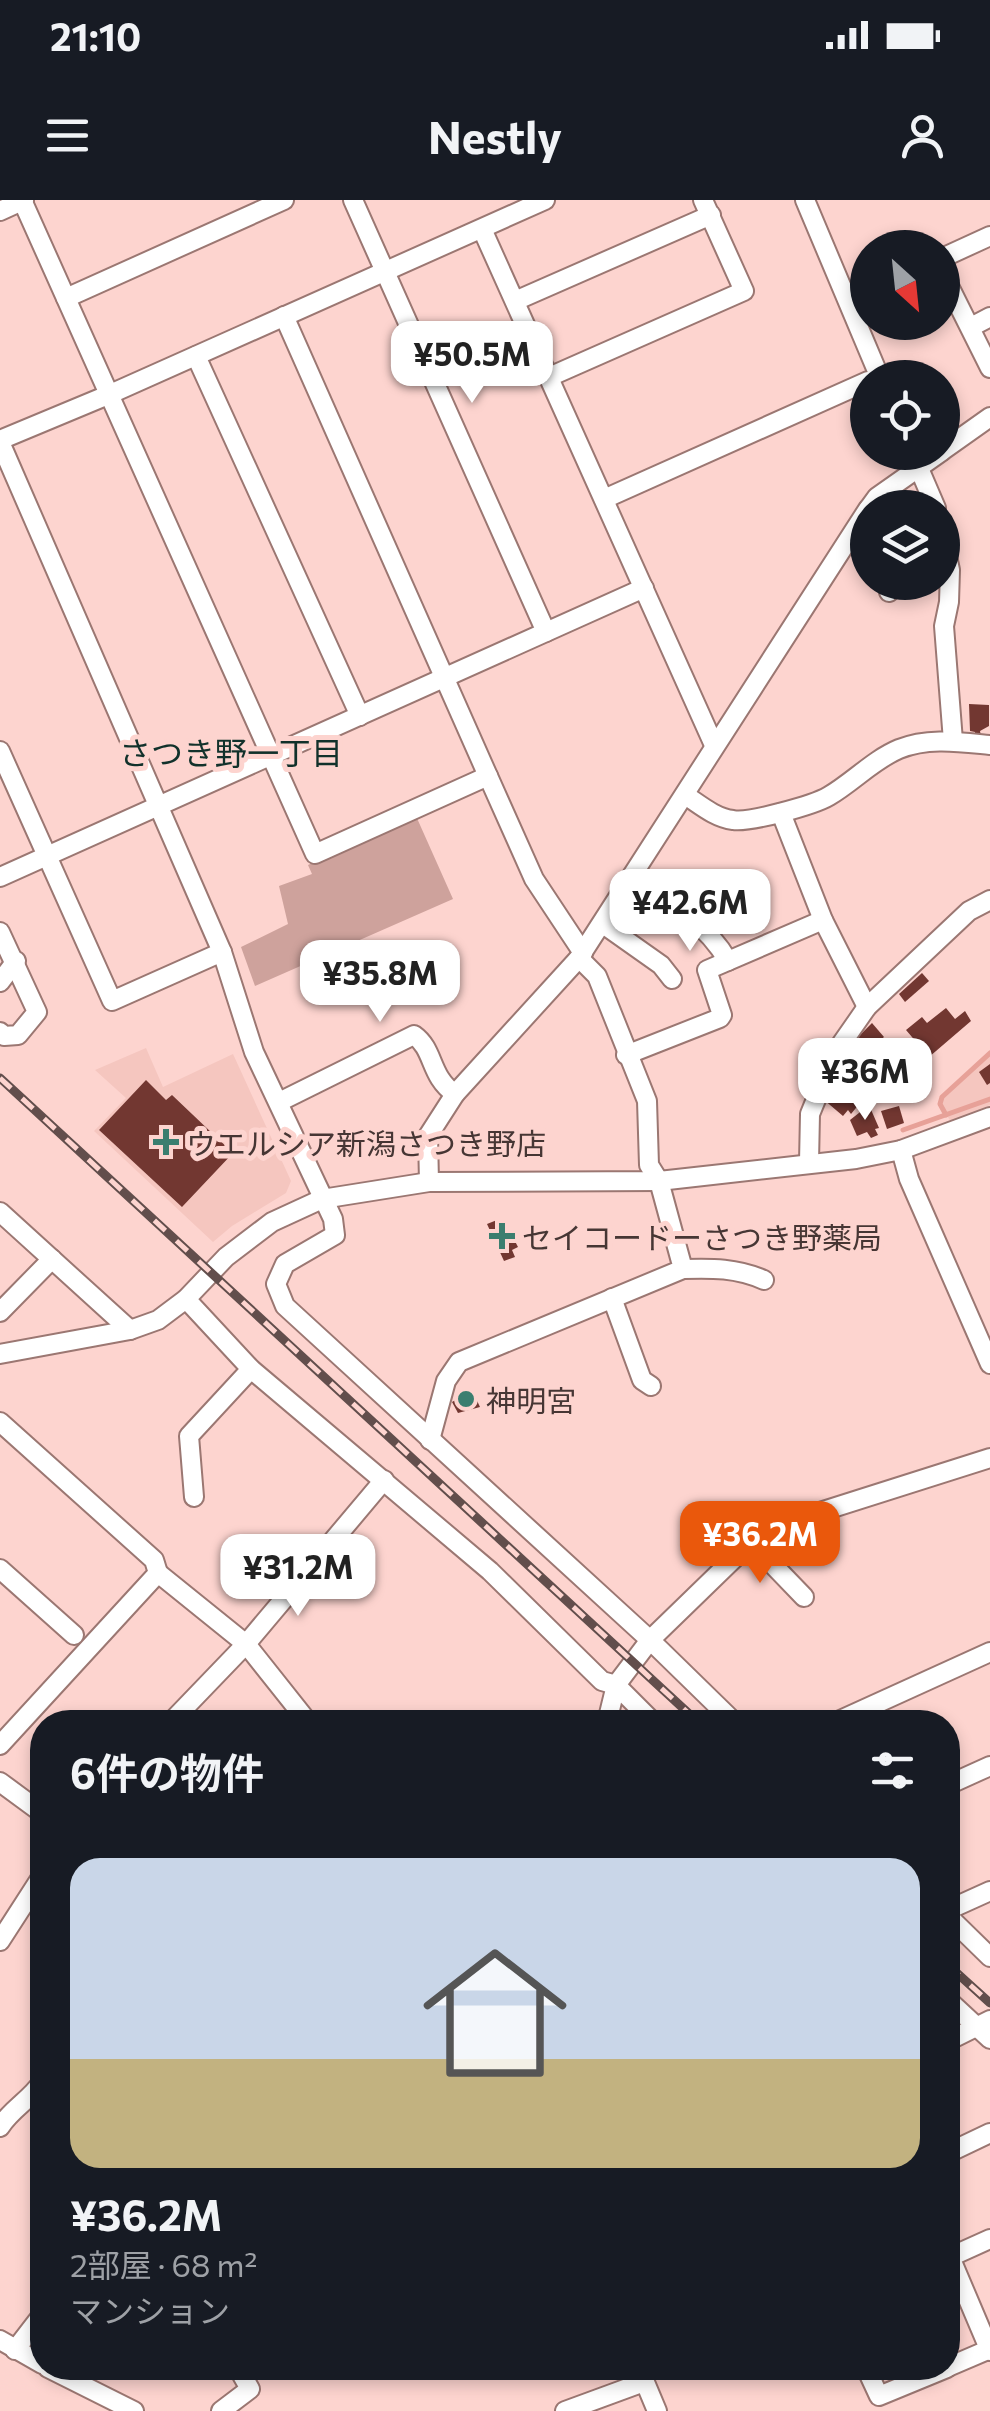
<!DOCTYPE html>
<html lang="ja">
<head>
<meta charset="utf-8">
<style>
  :root { --surface:#171b24; --page:#242831; --text:#f1f3f6; --muted:#9ea1a6; --line:#363941; --accent:#ea580c }
  body { margin:0; font-family:Commissioner,"Noto Sans JP",sans-serif; background:var(--page); color:var(--text); height:100vh; display:flex; flex-direction:column; font-size:38px; white-space:nowrap }
  * { box-sizing:border-box; margin:0 }
  p { font-size:32px; color:var(--muted) }
  .icon { flex:none; width:55px; height:55px; fill:none; stroke:currentColor; stroke-width:2; stroke-linecap:round; stroke-linejoin:round }
  .map { position:relative; flex:1; overflow:hidden }
  .sheet { position:absolute; left:30px; top:1510px; width:930px; height:670px; display:flex; flex-direction:column; background:var(--surface); border-radius:40px; box-shadow:0 5px 15px #0003 }
  .sheet>* { flex:none }
  .needle { width:65px; rotate:153deg }
  .controls { position:absolute; left:850px; top:30px; display:grid; gap:20px }
  .controls a { display:grid; place-items:center; width:110px; height:110px; border-radius:50%; background:var(--surface); box-shadow:0 5px 15px #0003; font-size:50px }
  .price { position:absolute; translate:-50% -85px; padding:0 22px; border-radius:20px; background:#fff; color:#222; font-size:32px; line-height:65px; filter:drop-shadow(0 2px 5px #0008) }
  .price::after { content:''; position:absolute; left:50%; top:60px; width:30px; height:22px; margin-left:-15px; background:inherit; clip-path:polygon(0 0,100% 0,50% 100%) }
  .price.on { background:var(--accent); color:#fff }
  ul { padding:0; list-style:none }
  li { display:grid; align-content:center; gap:20px; height:530px; padding:0 40px }
  li+li { border-top:2px solid var(--line) }
  li span { display:grid; place-items:center; height:310px; border-radius:30px; color:#555 }
  li>.icon { margin-inline-start:auto }
  span .icon { width:180px; height:180px; fill:#fffc; stroke-width:1 }
  li b { font-size:42px }
  h2 { display:flex; justify-content:space-between; align-items:center; height:120px; padding:0 40px; font-size:42px }
  .status { display:flex; justify-content:space-between; align-items:center; height:70px; padding:0 50px; background:var(--surface); direction:ltr }
  .status svg { height:28px; fill:currentColor }
  header { display:flex; justify-content:space-between; align-items:center; height:130px; padding:0 40px; background:var(--surface); font-size:45px; font-weight:700 }
  .map>svg:first-child { display:block }
  .built { fill:#f5c6bf }
  .green { fill:#cea29c }
  .lines { fill:none; stroke-linecap:round; stroke-linejoin:round }
  .stream { stroke:#e7a198; stroke-width:5 }
  .building { fill:#723731 }
  .minor-casing { stroke:#9b7772; stroke-width:22 }
  .minor { stroke:#fff; stroke-width:18 }
  .rail-casing { stroke:#624e4c; stroke-width:9 }
  .rail { stroke:#fdd4cf; stroke-width:5; stroke-dasharray:15; stroke-linecap:butt }
  .poi-dot { fill:#3b7e6f; stroke:#fdd4cf; stroke-width:4 }
  .labels { text-anchor:middle; dominant-baseline:central; stroke-width:10; stroke-linejoin:round; paint-order:stroke }
  .poi-label { font-size:30px; fill:#463634; stroke:#fdd4cf; text-anchor:start }
  .neighbourhood-label { font-size:32px; fill:#11312b; stroke:#fdd4cf }
</style>
</head>
<body>
<div class="status"><b>21:10</b><svg viewBox="0 0 49 12"><path d="M0 12V9h3v3zM5 12V6h3v6zM10 12V3h3v9zM15 12V0h3v12zM26 1h20v11H26zM47 4h2v5h-2z"/></svg></div>
<header><svg class="icon" aria-label="menu" viewBox="0 0 24 24"><path d="M4 6h16M4 12h16M4 18h16"/></svg>Nestly<svg class="icon" aria-label="person" viewBox="0 0 24 24"><circle cx="12" cy="8" r="4"/><path d="M4 21q1-7 8-7t8 7"/></svg></header>
<div class="map">
<svg width="990" height="2211" viewBox="0 0 990 2211">
  <rect width="100%" height="100%" fill="#fdd4cf"/>
  <g class="built">
    <path d="M146,848L163,887L233,854L291,981L286,993L232,1026L213,1042L94,931L126,898L95,870Z"/>
    <path d="M990,853V905L951,922L940,904L942,897Z"/>
  </g>
  <path class="green" d="M416,616L453,699L255,786L241,747L288,724L279,686L312,674L308,665Z"/>
  <g class="lines">
    <g class="stream">
      <path d="M946,915L940,904L942,897L990,853"/>
      <path d="M903,930L990,899"/>
    </g>
  </g>
  <g class="building">
    <path d="M969,504L989,505V526L980,531L981,536H975V532L970,531Z"/>
    <path d="M922,773L929,781L905,802L899,794Z"/>
    <path d="M946,808L955,819L965,811L971,821L929,857L906,830L922,817L927,823Z"/>
    <path d="M872,823L884,837L868,851L856,839Z"/>
    <path d="M889,844L900,860L888,869L876,853Z"/>
    <path d="M990,864V883L987,885L979,872Z"/>
    <path d="M868,874L881,886L869,900L857,888Z"/>
    <path d="M146,880L166,900L172,895L233,953L182,1007L99,930Z"/>
    <path d="M837,883L860,903L851,914L848,910L843,916L823,899Z"/>
    <path d="M869,905L879,928L875,929L878,935L871,938L867,932L857,936L850,920Z"/>
    <path d="M899,906L904,923L887,929L881,911Z"/>
    <path d="M497,1020L499,1023L504,1020L518,1047L512,1050L515,1057L504,1061L487,1024Z"/>
    <path d="M472,1190L480,1207L458,1213L452,1202Z"/>
  </g>
  <g class="lines">
    <g class="minor-casing">
      <g id="minor">
        <path d="M22,0L315,654L488,576L284,116"/>
        <path d="M353,0L546,432"/>
        <path d="M805,0L880,178"/>
        <path d="M0,11L24,0"/>
        <path d="M482,29L714,545"/>
        <path d="M942,58L990,36"/>
        <path d="M942,72L990,168"/>
        <path d="M66,98L284,0"/>
        <path d="M515,101L711,15"/>
        <path d="M971,127L990,117"/>
        <path d="M196,156L360,516"/>
        <path d="M549,177L744,91L703,0"/>
        <path d="M0,240L108,195L545,0"/>
        <path d="M0,242L222,752L254,852L333,1019L335,1035L285,1064L276,1084L285,1106L650,1440L734,1522"/>
        <path d="M942,251L990,217"/>
        <path d="M912,252L936,308"/>
        <path d="M604,299L868,181"/>
        <path d="M869,308L877,297L941,252"/>
        <path d="M942,332L950,370L949,402L944,426L953,541"/>
        <path d="M888,382L889,392"/>
        <path d="M0,551L112,801L222,752"/>
        <path d="M488,576L534,679L583,753"/>
        <path d="M685,595C699,604 715,618 733,620C749,623 814,605 829,596C853,582 873,560 899,549C928,537 960,542 990,545"/>
        <path d="M781,613L823,720L867,807"/>
        <path d="M0,677L644,388"/>
        <path d="M630,679C669,702 705,721 728,761"/>
        <path d="M603,724L661,765L672,779"/>
        <path d="M0,732L37,812L18,835L4,836L0,832"/>
        <path d="M0,782L16,761"/>
        <path d="M626,855L720,818L722,815L707,770L823,720"/>
        <path d="M279,902L414,835C435,850 429,876 455,894"/>
        <path d="M901,950L909,979L990,1164"/>
        <path d="M809,962L810,914L835,853L867,807L969,711L990,700"/>
        <path d="M429,982L428,936L455,894L579,758L868,309"/>
        <path d="M0,1012L130,1130"/>
        <path d="M683,1069C712,1068 737,1068 764,1080"/>
        <path d="M612,1098L642,1180L651,1186"/>
        <path d="M186,1099L251,1169L490,1371L602,1481L616,1485L653,1522"/>
        <path d="M0,1112L52,1059"/>
        <path d="M0,1154L130,1130L158,1120L186,1099L226,1057L272,1022L322,999L429,982L659,981L856,959L901,950L990,917"/>
        <path d="M0,1222L154,1360L158,1373L0,1545"/>
        <path d="M430,1240L446,1181L459,1162L683,1069L659,981L649,965L647,901L597,776L579,758"/>
        <path d="M194,1297L189,1236L251,1169"/>
        <path d="M751,1342L804,1397"/>
        <path d="M0,1369L74,1435"/>
        <path d="M158,1373L246,1444L308,1522"/>
        <path d="M171,1522L246,1444L384,1280"/>
        <path d="M607,1522L616,1485L650,1440L751,1342L782,1324L990,1258"/>
        <path d="M836,1522L990,1452"/>
        <path d="M0,1582L42,1613"/>
        <path d="M948,1585L990,1566"/>
        <path d="M948,1710L990,1691"/>
        <path d="M948,1716L990,1757"/>
        <path d="M0,1741L42,1676"/>
        <path d="M948,1800L990,1839"/>
        <path d="M948,1841L990,1820"/>
        <path d="M0,1927C11,1909 30,1900 42,1882"/>
        <path d="M948,1953L990,1933"/>
        <path d="M948,2052L990,2151"/>
        <path d="M950,2057L990,2039"/>
        <path d="M0,2140L42,2164"/>
        <path d="M15,2150L42,2115"/>
        <path d="M948,2167L990,2149"/>
        <path d="M48,2168L134,2211"/>
        <path d="M639,2168L657,2211"/>
        <path d="M866,2168L879,2196L947,2168"/>
        <path d="M221,2211L250,2189L238,2168"/>
        <path d="M565,2211L644,2182"/>
      </g>
    </g>
    <use href="#minor" class="minor"/>
    <g class="rail-casing">
      <g id="rail">
        <path d="M0,878L698,1522"/>
        <path d="M948,1765L990,1803"/>
      </g>
    </g>
    <use href="#rail" class="rail"/>
  </g>
  <g class="poi-dot">
    <path d="M161 927h10v10h10v10h-10v10h-10v-10h-10v-10h10z"/>
    <path d="M497 1021h10v10h10v10h-10v10h-10v-10h-10v-10h10z"/>
    <circle cx="466" cy="1199" r="10"/>
  </g>
  <g class="labels">
    <g class="poi-label">
      <text x="186" y="942">ウエルシア新潟さつき野店</text>
      <text x="522" y="1036">セイコードーさつき野薬局</text>
      <text x="486" y="1199">神明宮</text>
    </g>
    <g class="neighbourhood-label">
      <text x="231" y="552">さつき野一丁目</text>
    </g>
  </g>
</svg>
<div class="controls">
<a><svg class="needle" viewBox="-14 -14 28 28"><path d="M0-13l5 13h-10z" fill="#e53935"/><path d="M0 13l5-13h-10z" fill="#9ea1a6"/></svg></a>
<a><svg class="icon" aria-label="locate" viewBox="0 0 24 24"><circle cx="12" cy="12" r="6"/><path d="M12 2v4M12 18v4M2 12h4M18 12h4"/></svg></a>
<a><svg class="icon" aria-label="layers" viewBox="0 0 24 24"><path d="M12 4l9 5-9 5-9-5zM3 14l9 5 9-5"/></svg></a>
</div>
<b class="price" style="left:472px;top:206px">¥50.5M</b>
<b class="price" style="left:690px;top:754px">¥42.6M</b>
<b class="price" style="left:380px;top:825px">¥35.8M</b>
<b class="price" style="left:865px;top:923px">¥36M</b>
<b class="price on" style="left:760px;top:1386px">¥36.2M</b>
<b class="price" style="left:298px;top:1419px">¥31.2M</b>
<section class="sheet">
<h2>6件の物件<svg class="icon" aria-label="filters" viewBox="0 0 24 24"><path d="M4 7h16M4 17h16"/><circle cx="9" cy="7" r="2"/><circle cx="15" cy="17" r="2"/></svg></h2>
<ul>
<li><span style="background:linear-gradient(#c9d6e8 65%,#c2b280 0)"><svg class="icon" aria-label="home" viewBox="0 0 24 24"><path d="M3 11l9-7 9 7M6 9v11h12V9"/></svg></span><div><b>¥36.2M</b><p>2部屋 · 68 m²</p><p>マンション</p></div></li>
</ul>
</section>
</div>
</body>
</html>
